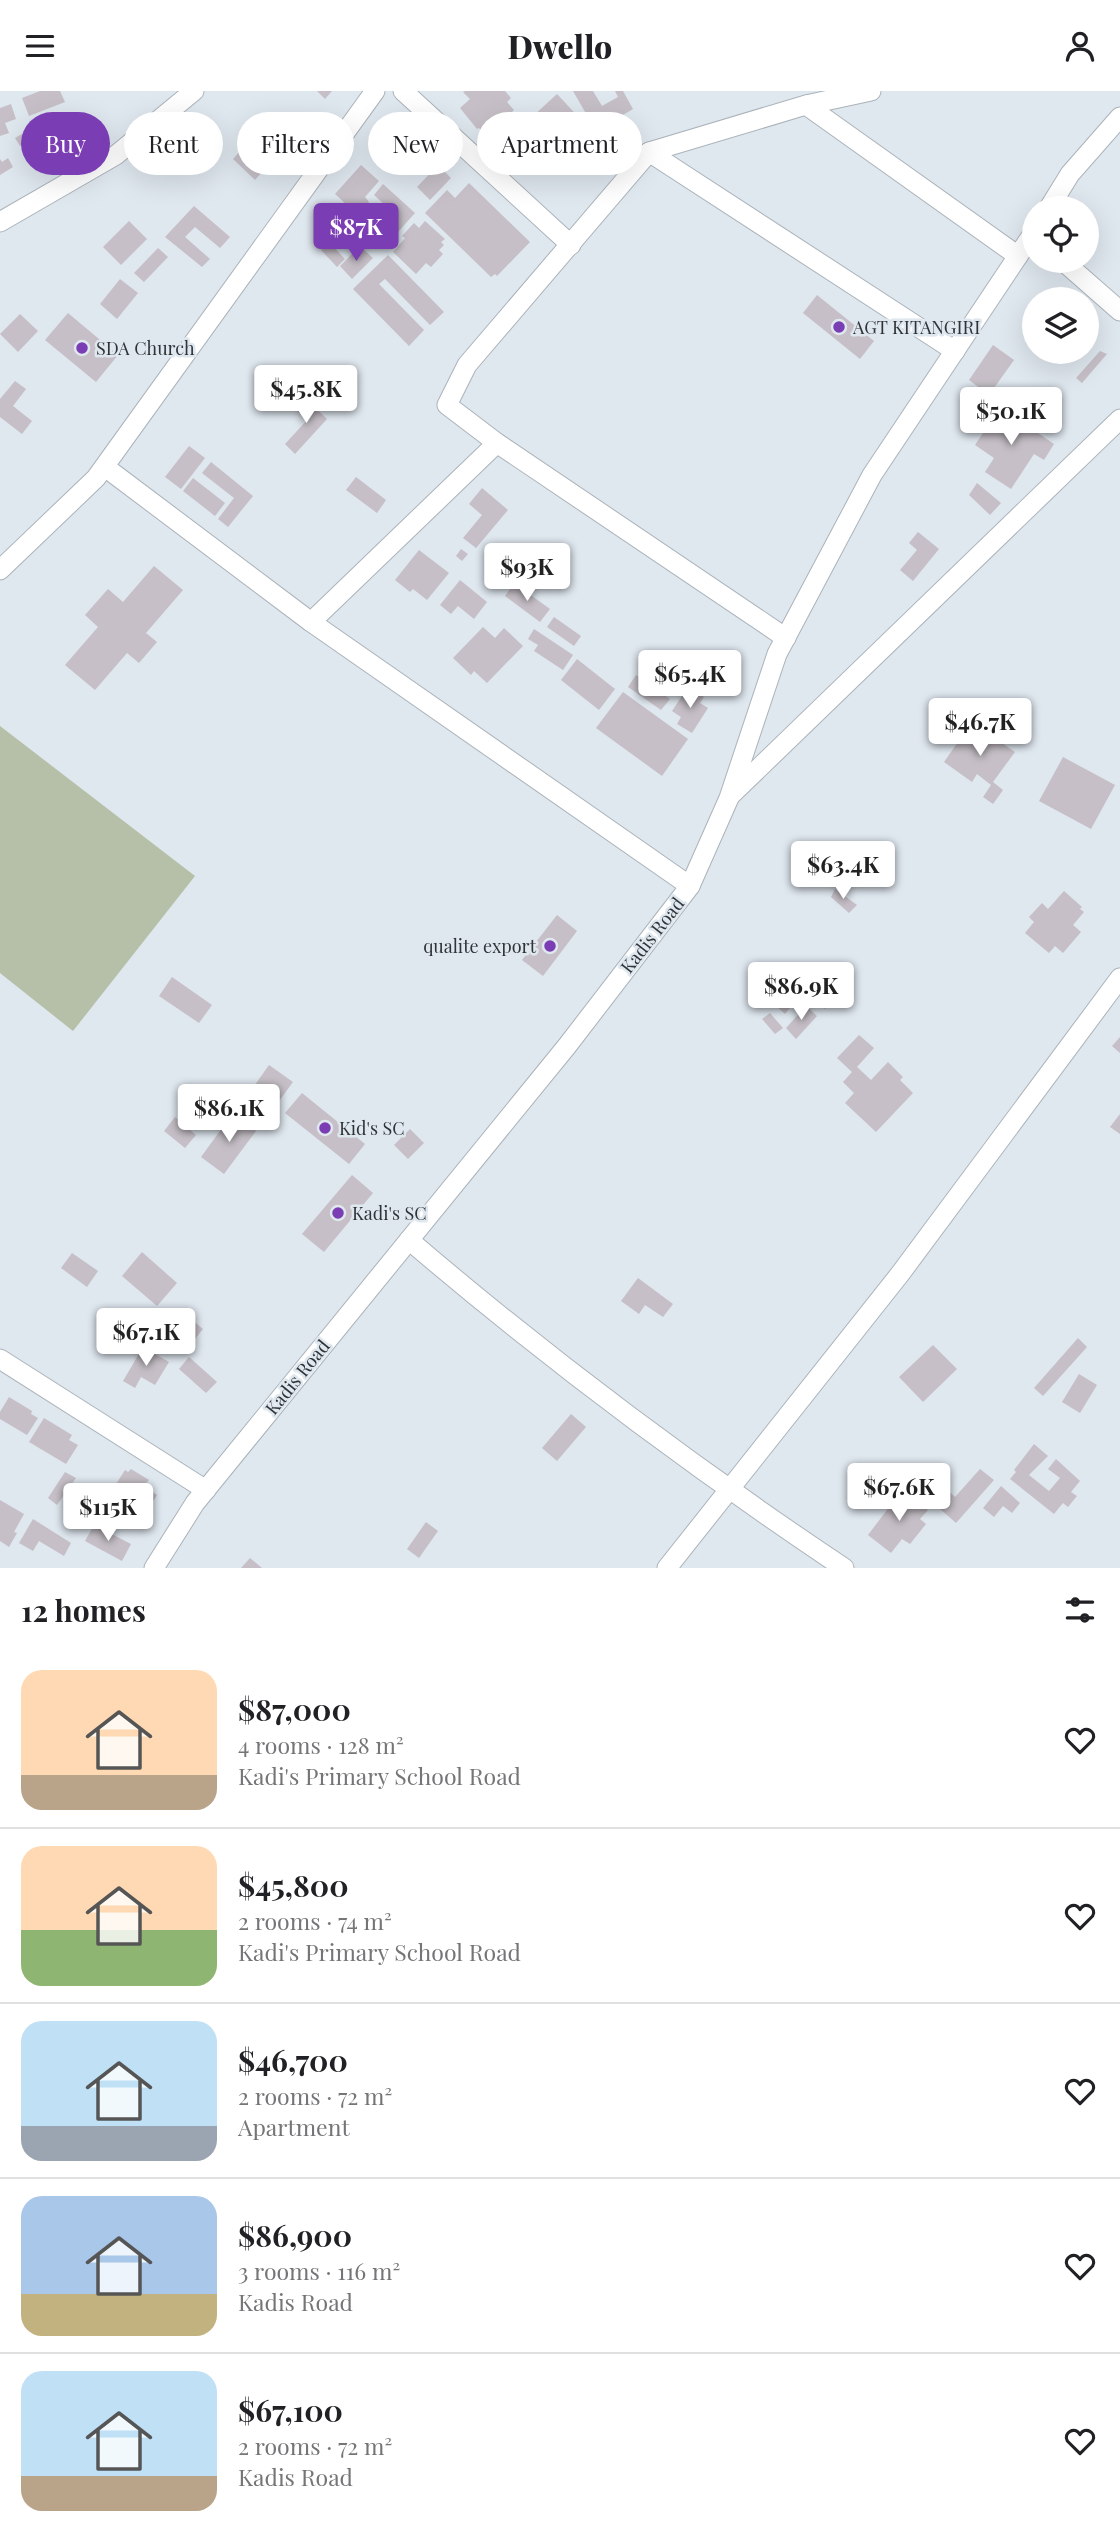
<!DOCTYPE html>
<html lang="en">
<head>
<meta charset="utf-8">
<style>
  :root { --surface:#fff; --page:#f2f2f2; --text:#202124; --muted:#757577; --line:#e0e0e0; --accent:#7b3db3 }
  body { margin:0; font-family:"Playfair Display",serif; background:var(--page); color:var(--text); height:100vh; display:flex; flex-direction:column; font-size:26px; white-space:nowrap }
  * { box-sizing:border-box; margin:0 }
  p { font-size:23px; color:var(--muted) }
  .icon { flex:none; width:38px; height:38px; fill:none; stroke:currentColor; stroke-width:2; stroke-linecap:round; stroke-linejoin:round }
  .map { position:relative; height:1477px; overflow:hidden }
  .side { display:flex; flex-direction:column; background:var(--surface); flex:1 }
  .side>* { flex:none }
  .banner { position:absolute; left:21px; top:21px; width:700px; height:63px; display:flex; gap:14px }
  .controls { position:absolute; left:1022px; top:105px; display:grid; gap:14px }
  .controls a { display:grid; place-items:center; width:77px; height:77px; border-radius:50%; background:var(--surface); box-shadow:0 7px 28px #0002; font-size:35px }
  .price { position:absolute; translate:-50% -60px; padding:0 16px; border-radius:7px; background:#fff; color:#222; font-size:23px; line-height:46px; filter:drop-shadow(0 2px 4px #0008) }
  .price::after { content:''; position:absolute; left:50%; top:42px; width:21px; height:16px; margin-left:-10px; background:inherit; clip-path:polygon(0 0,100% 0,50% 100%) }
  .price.selected { background:var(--accent); color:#fff }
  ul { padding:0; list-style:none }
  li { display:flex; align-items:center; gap:21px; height:175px; padding:0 21px }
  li+li { border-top:2px solid var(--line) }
  li span { display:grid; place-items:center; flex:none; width:196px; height:140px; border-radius:21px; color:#555 }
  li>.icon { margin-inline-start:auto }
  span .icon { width:84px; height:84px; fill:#fffc; stroke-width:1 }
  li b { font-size:30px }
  h2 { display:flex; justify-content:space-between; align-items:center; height:84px; padding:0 21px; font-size:30px }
  .chip { padding:0 24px; border-radius:32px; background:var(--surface); box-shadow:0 7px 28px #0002; font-size:24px; line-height:63px }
  .chip.selected { background:var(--accent); color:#fff }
  header { display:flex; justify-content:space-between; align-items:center; height:91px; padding:0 21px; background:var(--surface); font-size:32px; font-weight:800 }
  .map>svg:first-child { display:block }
  .green { fill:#b6bfa7 }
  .building { fill:#c6bfc7 }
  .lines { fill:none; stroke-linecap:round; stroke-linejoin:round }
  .street-casing { stroke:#abb3ba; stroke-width:21 }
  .street { stroke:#fff; stroke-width:19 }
  .poi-dot { fill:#7b3db3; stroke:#dfe7ef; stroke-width:2.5 }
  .labels { text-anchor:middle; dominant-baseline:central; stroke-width:5; stroke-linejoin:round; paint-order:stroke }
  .poi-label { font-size:18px; fill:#303437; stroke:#dfe7ef; text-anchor:start }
  .street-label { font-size:18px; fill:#303437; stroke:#dfe7ef }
</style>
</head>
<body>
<header><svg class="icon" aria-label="menu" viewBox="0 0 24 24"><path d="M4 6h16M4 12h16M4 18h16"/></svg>Dwello<svg class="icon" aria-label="person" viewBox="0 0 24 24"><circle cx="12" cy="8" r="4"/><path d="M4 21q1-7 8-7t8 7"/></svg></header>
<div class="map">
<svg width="1120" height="1477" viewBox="0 0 1120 1477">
  <rect width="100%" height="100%" fill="#dfe7ef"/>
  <path class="green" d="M0,635L195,785L73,940L0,882Z"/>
  <g class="building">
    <path d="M40,0H60L65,11L29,25L22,7Z"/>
    <path d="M317,0H332L325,8Z"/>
    <path d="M465,0H505L511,7L507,11L514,19L501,32L498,29L484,42L479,37L477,38L460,17L470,8L463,1Z"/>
    <path d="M573,0H593L602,15L618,6L615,0H623L633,18L596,40Z"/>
    <path d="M557,3L584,32L575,40L587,52L582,58L587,64L570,79L565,74L560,78L555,73L551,77L545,71L541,75L529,63L534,59L528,52L530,50L519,38Z"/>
    <path d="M11,13L16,28L5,32L9,42L0,45V17Z"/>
    <path d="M27,40L36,55L28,59L25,53L20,55L15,47Z"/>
    <path d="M242,58L264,79L255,89L233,68Z"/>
    <path d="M8,67L13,76L0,84V68L2,71Z"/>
    <path d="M361,74L379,90L365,106L369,111L358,124L335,103Z"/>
    <path d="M438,74L451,87L430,109L417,96Z"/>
    <path d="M469,92L530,151L497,185L495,183L491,186L425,122L447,99L455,107Z"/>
    <path d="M383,93L415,122L388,152L378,144L396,124L374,104Z"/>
    <path d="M370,114L388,130L376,143L358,127Z"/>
    <path d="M194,115L230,146L220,157L195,136L185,146L210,168L202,176L165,146Z"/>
    <path d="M349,129L368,149L359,158L340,137Z"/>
    <path d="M129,130L147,148L121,174L103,156Z"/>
    <path d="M425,130L445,148L441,151L444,154L439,159L443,163L431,176L426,172L416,183L393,161L405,147L402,145L414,132L419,137Z"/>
    <path d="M329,151L345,168L337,176L321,159Z"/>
    <path d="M158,157L168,166L144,191L134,182Z"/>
    <path d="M364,159L373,167L352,188L340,175L355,160L359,164Z"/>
    <path d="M388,164L444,221L430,234L385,188L379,193L424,239L409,255L353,198Z"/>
    <path d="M120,188L138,202L117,228L100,213Z"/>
    <path d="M817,204L874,250L860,268L803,222Z"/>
    <path d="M68,222L118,264L96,291L45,249Z"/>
    <path d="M20,223L38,240L18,261L0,243Z"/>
    <path d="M993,254L1014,269L989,304L969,289Z"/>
    <path d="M1100,260L1107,263L1082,292L1076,287Z"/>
    <path d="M15,290L26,298L13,315L32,330L22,343L0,326V308Z"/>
    <path d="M304,306L327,328L295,363L285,353L307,329L294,317Z"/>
    <path d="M1000,316L1054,353L1044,369L1034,363L1011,398L985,381L994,367L975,354Z"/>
    <path d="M189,355L205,367L181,398L165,386Z"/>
    <path d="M211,371L253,405L228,436L218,428L234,407L202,382Z"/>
    <path d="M356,386L386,409L377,422L346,399Z"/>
    <path d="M193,387L225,412L215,425L183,400Z"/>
    <path d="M977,392L1001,412L990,424L969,404Z"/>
    <path d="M482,397L508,419L476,457L463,447L482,424L469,413Z"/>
    <path d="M918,441L939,458L913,490L900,479L917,459L909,452Z"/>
    <path d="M461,458L468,463L462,470L456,465Z"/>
    <path d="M419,459L449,482L427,509L413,498L410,501L395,489Z"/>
    <path d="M154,475L183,499L146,542L157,551L139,572L127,562L95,599L65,574L98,536L85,524L108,498L123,511Z"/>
    <path d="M460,489L487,511L474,528L458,515L451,523L440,514Z"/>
    <path d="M514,492L550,518L540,531L505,505Z"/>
    <path d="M554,526L581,545L574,555L547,536Z"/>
    <path d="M483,536L495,547L504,537L523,555L487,592L474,580L471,584L453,567Z"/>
    <path d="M534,538L573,564L563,579L534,560L538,554L528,548Z"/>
    <path d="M577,568L615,598L599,619L561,589Z"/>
    <path d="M636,584L670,608L661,619L628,596Z"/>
    <path d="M688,596L704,606L700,612L708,617L692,642L677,633L681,626L672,620Z"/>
    <path d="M623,601L688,648L662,685L596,637Z"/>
    <path d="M972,631L1015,661L993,691L1003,699L993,713L983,706L991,694L977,683L972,691L944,671Z"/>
    <path d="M1063,666L1115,694L1091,738L1039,710Z"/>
    <path d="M835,798L857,814L849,822L831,806Z"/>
    <path d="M1064,800L1082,816L1080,818L1084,821L1073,834L1081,841L1063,862L1055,855L1049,862L1025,842L1034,831L1029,826L1042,812L1048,818Z"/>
    <path d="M557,824L577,840L543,885L522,869Z"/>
    <path d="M800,881L833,909L825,918L804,900L785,923L774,913Z"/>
    <path d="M172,886L212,914L199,932L159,905Z"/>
    <path d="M806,915L817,925L796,948L786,937Z"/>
    <path d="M770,922L783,937L775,943L762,928Z"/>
    <path d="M859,944L874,957L857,976L871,989L888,971L903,986L900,989L913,1002L876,1041L845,1012L854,1002L843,991L852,981L837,967Z"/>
    <path d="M1120,946V962L1112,955Z"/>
    <path d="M269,974L293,991L258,1039L235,1022Z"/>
    <path d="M302,1002L365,1053L349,1073L285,1022Z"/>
    <path d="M233,1022L256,1040L224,1083L201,1066Z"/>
    <path d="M1120,1023V1043L1110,1036Z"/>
    <path d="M175,1026L196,1044L185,1057L164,1040Z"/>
    <path d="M410,1038L424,1052L408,1068L394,1054Z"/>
    <path d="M352,1084L373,1102L324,1161L302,1143Z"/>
    <path d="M142,1161L177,1192L157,1215L122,1185Z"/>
    <path d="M72,1162L98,1180L87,1196L61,1177Z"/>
    <path d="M638,1187L673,1213L663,1226L645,1214L639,1223L621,1210Z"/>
    <path d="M179,1218L203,1238L191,1253L167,1232Z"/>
    <path d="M1078,1247L1087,1256L1043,1305L1034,1297Z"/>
    <path d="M933,1254L957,1278L923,1311L899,1286Z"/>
    <path d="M143,1256L169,1271L155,1294L141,1286L135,1297L123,1290Z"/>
    <path d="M189,1266L217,1291L206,1302L179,1278Z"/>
    <path d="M1079,1283L1097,1294L1080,1322L1062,1311Z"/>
    <path d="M9,1306L32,1320L31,1323L38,1327L27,1344L0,1328V1321Z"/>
    <path d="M571,1323L586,1336L557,1370L542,1357Z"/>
    <path d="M44,1327L72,1344L69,1349L78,1354L66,1373L29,1351Z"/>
    <path d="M1034,1353L1048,1365L1029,1384L1049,1400L1060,1387L1048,1378L1056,1368L1080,1390L1071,1401L1077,1405L1068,1416L1063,1412L1054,1423L1010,1388L1016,1381L1014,1379Z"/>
    <path d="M131,1378L149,1389L144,1396L157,1404L145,1423L141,1421L131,1436L101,1417L125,1379L128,1381Z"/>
    <path d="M980,1378L994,1389L956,1432L914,1395L927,1380L955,1406Z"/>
    <path d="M65,1381L76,1387L57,1414L48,1407Z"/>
    <path d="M1001,1395L1020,1412L1012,1422L1003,1415L994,1426L983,1417Z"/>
    <path d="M88,1396L100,1405L81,1430L70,1422Z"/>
    <path d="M902,1399L928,1419L920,1428L926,1433L910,1453L902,1448L891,1462L868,1444Z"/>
    <path d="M0,1409L24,1423L14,1441L17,1442L9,1456L0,1450Z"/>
    <path d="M33,1428L71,1452L64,1465L39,1450L33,1460L19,1452Z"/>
    <path d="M426,1431L438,1440L419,1467L407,1458Z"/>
    <path d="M94,1434L131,1453L122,1470L85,1450Z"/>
    <path d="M250,1467L262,1477H241Z"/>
  </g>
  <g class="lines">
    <g class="street-casing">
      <g id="street">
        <path d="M403,0L571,154"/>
        <path d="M806,14L1018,165"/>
        <path d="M649,61L955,260"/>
        <path d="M1049,117L1070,83L1120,26"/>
        <path d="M0,131L116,64L194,0"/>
        <path d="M1063,170L1120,220"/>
        <path d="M105,376L311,531L690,795"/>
        <path d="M0,479L96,387L375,0"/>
        <path d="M311,531L497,352"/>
        <path d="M786,547L497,352L447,314L467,274L649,61L806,14L871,0"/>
        <path d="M732,703L1120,328"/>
        <path d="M409,1149C547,1267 693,1376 844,1477"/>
        <path d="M0,1268L206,1399"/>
        <path d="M154,1477L195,1412L567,955L690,795L729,707L777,563L872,384L1034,141"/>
        <path d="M667,1477L900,1183L1120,887"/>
      </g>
    </g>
    <use href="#street" class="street"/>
  </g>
  <g class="poi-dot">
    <circle cx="839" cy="236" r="7"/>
    <circle cx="82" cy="257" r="7"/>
    <circle cx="550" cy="855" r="7"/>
    <circle cx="325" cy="1037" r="7"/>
    <circle cx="338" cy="1122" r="7"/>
  </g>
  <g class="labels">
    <g class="poi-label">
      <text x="853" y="236">AGT KITANGIRI</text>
      <text x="96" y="257">SDA Church</text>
      <text x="536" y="855" text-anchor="end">qualite export</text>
      <text x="339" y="1037">Kid's SC</text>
      <text x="352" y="1122">Kadi's SC</text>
    </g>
    <g class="street-label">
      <text transform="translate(652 844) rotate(-52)">Kadis Road</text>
      <text transform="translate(297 1286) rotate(-51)">Kadis Road</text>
    </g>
  </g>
</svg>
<div class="controls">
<a><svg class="icon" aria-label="locate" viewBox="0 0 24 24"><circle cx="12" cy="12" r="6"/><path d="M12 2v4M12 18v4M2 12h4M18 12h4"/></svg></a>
<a><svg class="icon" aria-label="layers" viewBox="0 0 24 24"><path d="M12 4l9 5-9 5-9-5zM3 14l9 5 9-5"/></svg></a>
</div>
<b class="price selected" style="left:356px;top:172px">$87K</b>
<b class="price" style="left:306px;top:334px">$45.8K</b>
<b class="price" style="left:1011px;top:356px">$50.1K</b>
<b class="price" style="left:527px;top:512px">$93K</b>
<b class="price" style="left:690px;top:619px">$65.4K</b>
<b class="price" style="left:980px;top:667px">$46.7K</b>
<b class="price" style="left:843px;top:810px">$63.4K</b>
<b class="price" style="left:801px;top:931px">$86.9K</b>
<b class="price" style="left:229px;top:1053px">$86.1K</b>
<b class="price" style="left:146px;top:1277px">$67.1K</b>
<b class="price" style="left:899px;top:1432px">$67.6K</b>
<b class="price" style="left:108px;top:1452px">$115K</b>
<div class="banner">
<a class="chip selected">Buy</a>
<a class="chip">Rent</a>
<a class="chip">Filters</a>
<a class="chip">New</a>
<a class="chip">Apartment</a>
</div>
</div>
<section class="side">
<h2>12 homes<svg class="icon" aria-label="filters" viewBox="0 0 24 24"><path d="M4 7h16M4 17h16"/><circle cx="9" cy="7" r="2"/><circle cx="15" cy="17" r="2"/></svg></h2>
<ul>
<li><span style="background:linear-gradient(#ffd9b3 75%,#b9a48a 0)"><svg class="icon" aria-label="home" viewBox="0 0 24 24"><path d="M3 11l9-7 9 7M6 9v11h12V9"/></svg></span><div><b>$87,000</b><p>4 rooms · 128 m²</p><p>Kadi's Primary School Road</p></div><svg class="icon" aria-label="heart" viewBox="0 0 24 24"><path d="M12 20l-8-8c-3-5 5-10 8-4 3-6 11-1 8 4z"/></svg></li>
<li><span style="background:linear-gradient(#ffd9b3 60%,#8fb573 0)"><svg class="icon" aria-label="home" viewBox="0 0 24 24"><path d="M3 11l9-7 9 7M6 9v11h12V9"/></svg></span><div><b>$45,800</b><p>2 rooms · 74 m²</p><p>Kadi's Primary School Road</p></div><svg class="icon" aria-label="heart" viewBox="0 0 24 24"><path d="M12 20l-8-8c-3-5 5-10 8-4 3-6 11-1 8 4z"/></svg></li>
<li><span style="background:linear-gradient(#bfe0f5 75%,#9aa5b1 0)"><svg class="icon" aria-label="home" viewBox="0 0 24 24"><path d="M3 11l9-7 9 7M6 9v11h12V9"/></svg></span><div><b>$46,700</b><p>2 rooms · 72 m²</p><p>Apartment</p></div><svg class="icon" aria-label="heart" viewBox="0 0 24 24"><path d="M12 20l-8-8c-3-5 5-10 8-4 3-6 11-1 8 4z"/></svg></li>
<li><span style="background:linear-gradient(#a9c7e8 70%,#c2b280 0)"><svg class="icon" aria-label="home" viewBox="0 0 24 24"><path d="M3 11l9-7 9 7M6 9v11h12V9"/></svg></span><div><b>$86,900</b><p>3 rooms · 116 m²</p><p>Kadis Road</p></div><svg class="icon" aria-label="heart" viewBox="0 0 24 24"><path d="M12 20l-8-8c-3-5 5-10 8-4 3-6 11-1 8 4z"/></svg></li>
<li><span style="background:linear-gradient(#bfe0f5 75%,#b9a48a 0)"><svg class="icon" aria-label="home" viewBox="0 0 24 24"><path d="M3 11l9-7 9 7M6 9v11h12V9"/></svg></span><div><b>$67,100</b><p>2 rooms · 72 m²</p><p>Kadis Road</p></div><svg class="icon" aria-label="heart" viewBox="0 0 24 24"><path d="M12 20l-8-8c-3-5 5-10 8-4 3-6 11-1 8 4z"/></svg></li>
</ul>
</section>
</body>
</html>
